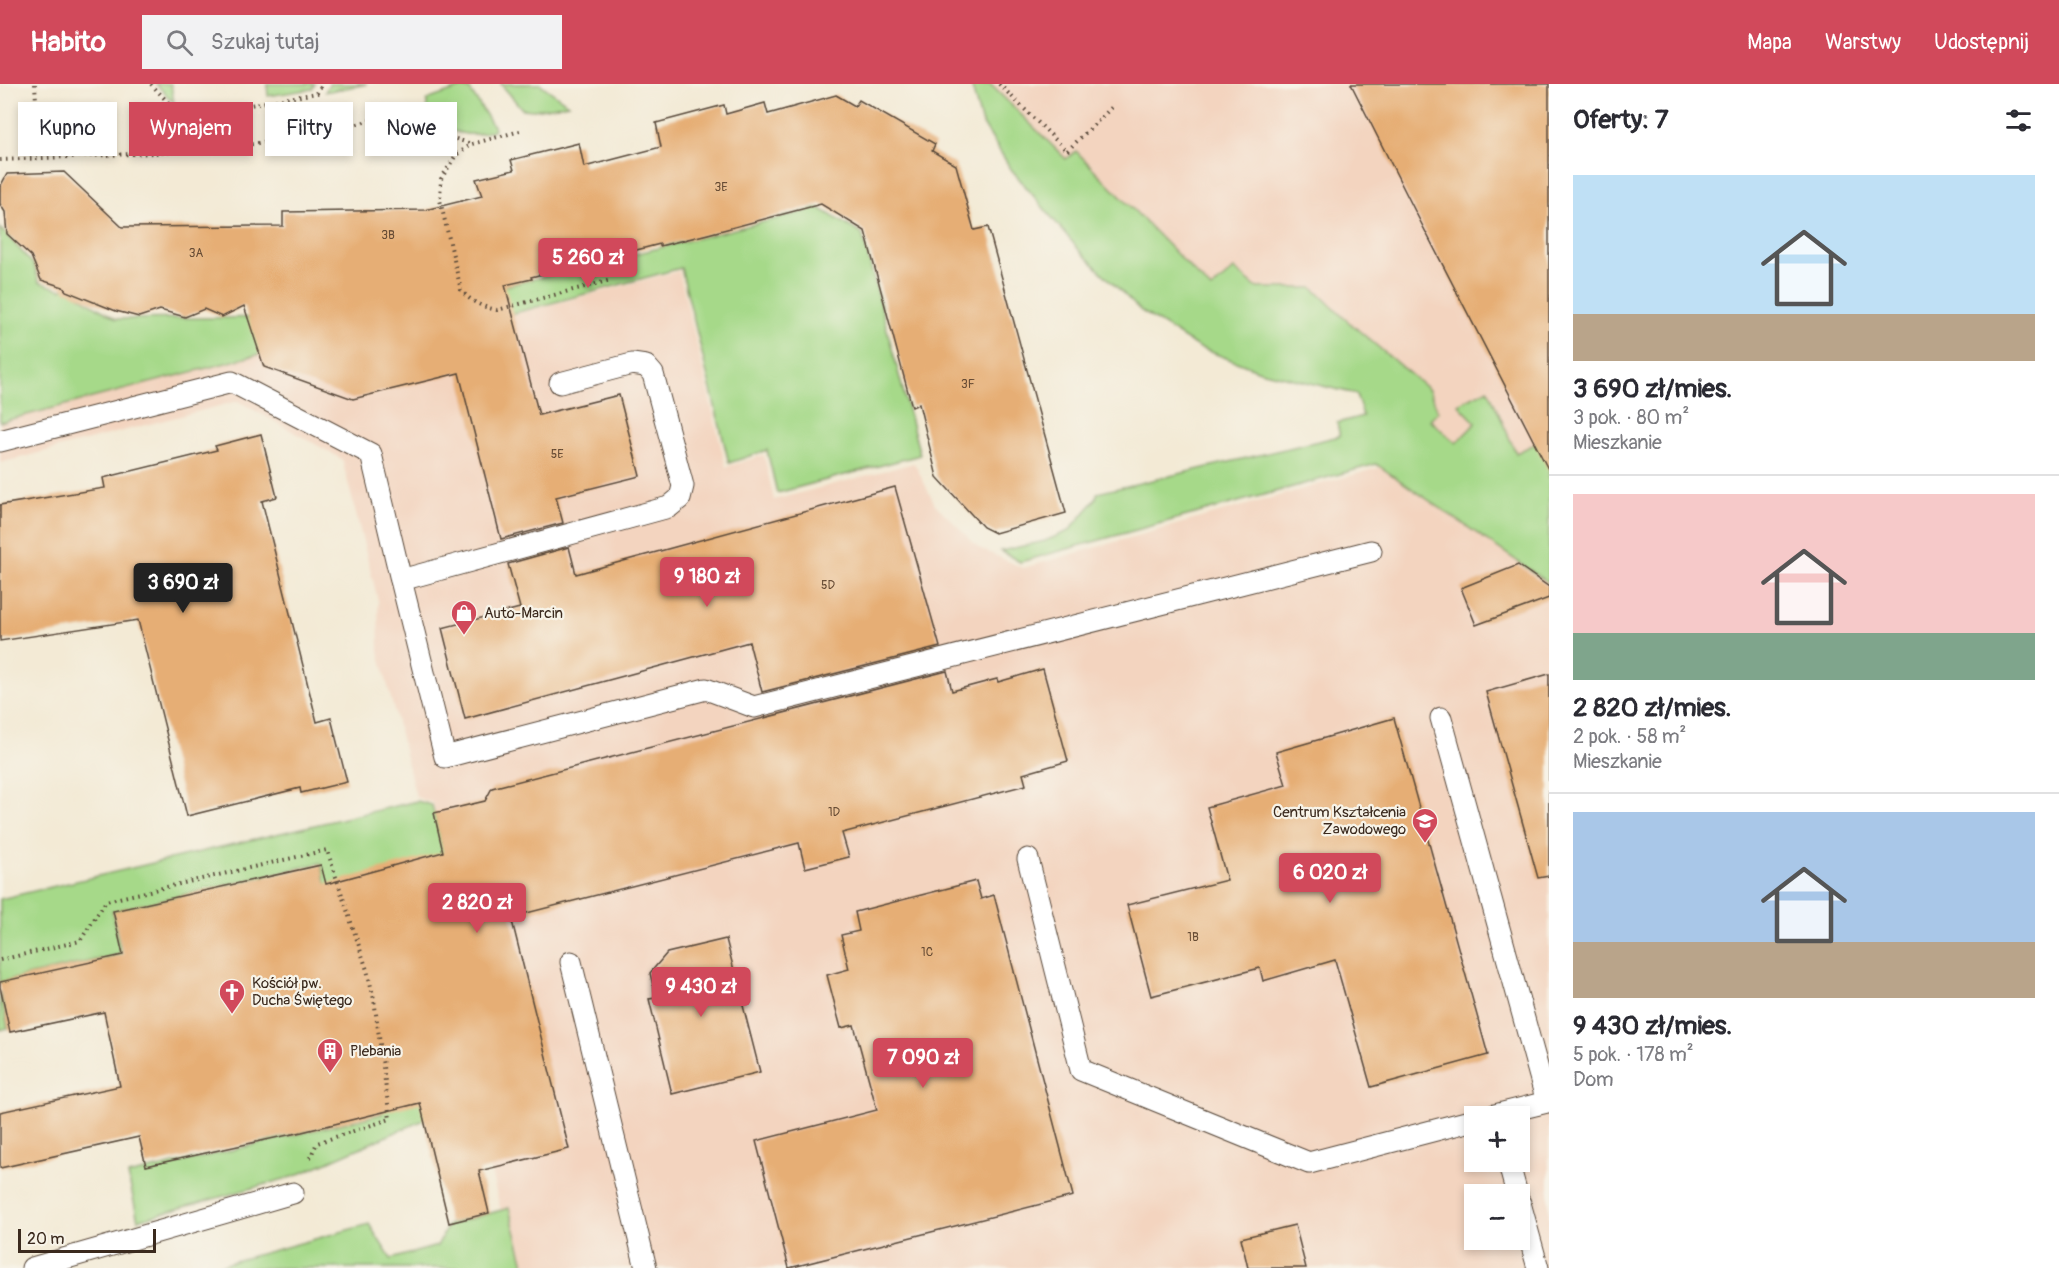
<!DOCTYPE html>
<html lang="pl">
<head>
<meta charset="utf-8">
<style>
  :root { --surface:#fff; --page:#f2f2f3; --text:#2b2b33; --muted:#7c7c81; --line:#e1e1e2; --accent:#d1495b }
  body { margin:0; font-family:Pangolin,sans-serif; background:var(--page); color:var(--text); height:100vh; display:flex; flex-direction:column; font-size:22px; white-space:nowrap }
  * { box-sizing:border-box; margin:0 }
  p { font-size:20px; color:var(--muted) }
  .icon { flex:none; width:33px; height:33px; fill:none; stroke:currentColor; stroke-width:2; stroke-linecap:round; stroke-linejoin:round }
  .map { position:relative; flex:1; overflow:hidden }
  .sheet { display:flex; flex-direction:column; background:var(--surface); width:510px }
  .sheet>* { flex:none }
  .banner { position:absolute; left:18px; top:18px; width:570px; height:54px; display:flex; gap:12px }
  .tools { position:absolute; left:1464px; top:1022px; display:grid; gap:12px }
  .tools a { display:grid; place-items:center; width:66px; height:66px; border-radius:0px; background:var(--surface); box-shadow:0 3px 9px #0003; font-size:30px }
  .scale { position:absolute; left:18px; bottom:15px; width:138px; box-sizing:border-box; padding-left:6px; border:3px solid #3b2a1e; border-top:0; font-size:16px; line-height:21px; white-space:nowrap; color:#3b2a1e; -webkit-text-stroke:4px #f7f3e8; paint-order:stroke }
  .price { position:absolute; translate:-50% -51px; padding:0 14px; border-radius:6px; background:var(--accent); color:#fff; font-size:20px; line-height:39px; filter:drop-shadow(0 2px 3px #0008) }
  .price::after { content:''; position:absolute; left:50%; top:36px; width:18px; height:14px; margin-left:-9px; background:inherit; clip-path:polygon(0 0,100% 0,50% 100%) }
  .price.on { background:#222; color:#fff }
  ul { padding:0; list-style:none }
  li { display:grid; align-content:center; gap:12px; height:318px; padding:0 24px }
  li+li { border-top:2px solid var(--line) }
  li span { display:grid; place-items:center; height:186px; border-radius:0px; color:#555 }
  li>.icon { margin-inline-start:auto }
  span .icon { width:108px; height:108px; fill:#fffc; stroke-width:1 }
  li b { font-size:26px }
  h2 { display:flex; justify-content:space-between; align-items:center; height:72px; padding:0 24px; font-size:26px }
  .tag { padding:0 21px; border-radius:0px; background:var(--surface); box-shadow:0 3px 9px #0003; font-size:21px; line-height:54px }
  .tag.on { background:var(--accent); color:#fff }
  header { display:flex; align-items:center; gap:36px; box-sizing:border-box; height:84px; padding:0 30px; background:var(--accent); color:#fff }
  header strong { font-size:28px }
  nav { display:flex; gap:33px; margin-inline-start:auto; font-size:21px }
  .search { width:420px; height:54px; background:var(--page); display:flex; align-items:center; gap:15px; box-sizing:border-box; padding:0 21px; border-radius:0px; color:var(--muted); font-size:22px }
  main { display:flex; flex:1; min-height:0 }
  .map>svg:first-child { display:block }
  .built { fill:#f3d4bf; fill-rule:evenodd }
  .green { fill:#a6d989; stroke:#708254; stroke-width:1.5 }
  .building { fill:#e6ae75 }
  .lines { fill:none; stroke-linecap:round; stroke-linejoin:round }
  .lane-casing { stroke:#574739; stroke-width:23 }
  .path { stroke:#574739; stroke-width:4; stroke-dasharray:1.5 4.5; stroke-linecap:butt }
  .lane { stroke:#fff; stroke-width:21 }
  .labels { text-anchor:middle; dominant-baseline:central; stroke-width:4.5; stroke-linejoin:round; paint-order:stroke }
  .number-label { font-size:12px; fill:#664b34 }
  .poi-label { font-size:15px; fill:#3b2a1e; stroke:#f7f3e8; text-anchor:start }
</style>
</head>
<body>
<header>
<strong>Habito</strong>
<div class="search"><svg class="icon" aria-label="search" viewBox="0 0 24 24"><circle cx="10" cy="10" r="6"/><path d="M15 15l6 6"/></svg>Szukaj tutaj</div>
<nav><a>Mapa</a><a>Warstwy</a><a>Udostępnij</a></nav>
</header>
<main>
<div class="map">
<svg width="1549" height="1184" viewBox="0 0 1549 1184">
  <rect width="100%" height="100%" fill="#f7f3e8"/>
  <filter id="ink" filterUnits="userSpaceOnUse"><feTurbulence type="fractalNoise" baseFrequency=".0167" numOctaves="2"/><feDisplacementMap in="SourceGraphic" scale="12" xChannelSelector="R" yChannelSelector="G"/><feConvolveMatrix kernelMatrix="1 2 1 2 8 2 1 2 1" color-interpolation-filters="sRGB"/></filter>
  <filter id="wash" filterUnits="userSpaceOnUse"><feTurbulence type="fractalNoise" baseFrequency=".008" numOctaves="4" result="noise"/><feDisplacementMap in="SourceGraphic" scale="24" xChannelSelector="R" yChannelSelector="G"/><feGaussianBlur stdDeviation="1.35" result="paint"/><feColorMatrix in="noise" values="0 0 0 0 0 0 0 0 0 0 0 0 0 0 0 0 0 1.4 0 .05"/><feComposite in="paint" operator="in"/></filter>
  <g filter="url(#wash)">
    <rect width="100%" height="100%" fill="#f3ead5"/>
    <path class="built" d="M986,0H1549V1184H516L472,1015L506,1004L433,719L416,713L379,567L378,516L342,375L238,317L0,379V331L455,223L462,244L679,187L726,383L764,371L774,416L914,379L935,420L979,464L1023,484L1388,381L1362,301L1263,277ZM1474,1032H1520V1077H1474ZM1474,1110H1520V1155H1474Z"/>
    <g class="green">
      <path d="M156,0H171L174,19Z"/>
      <path d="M267,0H315L312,5L268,12Z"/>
      <path d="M329,0H367L325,8Z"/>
      <path d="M501,0H540L568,20L534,26L522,25Z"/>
      <path d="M971,0H990L1066,75L1076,67L1211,205L1234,185L1257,204H1313L1344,234L1429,306L1438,327L1430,336L1456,359L1476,339L1458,320L1488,305L1516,369L1549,353V499L1376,380L1020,478L1001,467L1045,457L1069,447L1096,415L1097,409L1340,352L1337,339L1363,332L1356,310L1260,287L1198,263L1141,227L1079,166L1011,85L981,37Z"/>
      <path d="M463,3L470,6L495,45C469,57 451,46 427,37V16Z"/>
      <path d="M819,124L862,150L920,371L777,409L767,366L729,379L681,184L463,243L458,214Z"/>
      <path d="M0,144L34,181L39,198L62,206L65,203L116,235L290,233L364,243L0,338Z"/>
      <path d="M417,717L432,721L502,1003L470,1025L424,1036L295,1092L138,1136L128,1091L382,1030L321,779L112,827L121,870L0,898V815Z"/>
      <path d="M0,908L8,944L0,946Z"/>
      <path d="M509,1124L525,1184H210L369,1140L391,1175L437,1162L448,1141Z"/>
    </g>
    <g id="blocks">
      <g class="building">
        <path d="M1351,0H1549V387L1417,131Z"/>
        <path d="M836,11L855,22L859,16L935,60L932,67L956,81L974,146L988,143L1066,429L995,449L983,443L937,393L919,320L912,323L865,147L821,120L708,150L660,162V160L531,193L532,195L505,201L539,331L619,311L640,392L556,413L563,439L501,455L459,289L353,315L264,283L244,222L222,233L204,225L185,233L160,226L139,233L116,227L66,207L63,203L41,196L31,172L7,150L5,128L0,120V103L7,90L64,88L122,143L283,142V128L425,126L482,112L476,95L514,86L511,76L579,59L584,83L661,63L656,39L724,21L726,30L765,19L768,30Z"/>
        <path d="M261,350L277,413L262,417L317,638L331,634L347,698L301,709L300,704L187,732L138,536L0,557V421L105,404L103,394L217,366L215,362Z"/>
        <path d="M895,403L940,563L762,608L749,558L465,635L442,544L520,524L508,480L569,463L576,490Z"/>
        <path d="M1518,481L1549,503V514L1476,541L1461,504Z"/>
        <path d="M1043,585L1068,677L1023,690L1026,701L842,749L849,773L805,784L799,759L511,833L569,1065L479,1087L489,1129L449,1139L420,1019L302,1048L146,1082L139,1053L0,1084V1028L120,1002L104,928L10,948L0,903V898L123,871L113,827L321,781L326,800L443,768L434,729L485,717L492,704L947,587L952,607L997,595L998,598Z"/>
        <path d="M1549,590V792L1538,794L1486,608Z"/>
        <path d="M1394,634L1488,971L1371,1003L1335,876L1263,897L1260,884L1151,912L1127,821L1227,796L1207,723L1286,701L1276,668Z"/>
        <path d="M976,797L981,815L994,811L1073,1112L789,1184L756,1057L877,1026L854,941L841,944L827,891L849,885L841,851L859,847L855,828Z"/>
        <path d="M726,855L760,988L672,1010L649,915L656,914L650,889L667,869Z"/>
        <path d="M1295,1141L1306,1184H1248L1241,1154Z"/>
      </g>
    </g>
  </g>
  <g filter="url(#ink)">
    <use href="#blocks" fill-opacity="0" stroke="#574739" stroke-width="1.5"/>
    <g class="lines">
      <g class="lane-casing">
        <g id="lane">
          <path d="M0,357L232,298L371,370L401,496L669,423L680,414L683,402L653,290L646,282L632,280L560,299"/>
          <path d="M401,496L445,673L706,605L754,623L1371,467"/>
          <path d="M1441,634L1547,1018L1495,1031"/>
          <path d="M1028,775L1081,986L1309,1079L1474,1036"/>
          <path d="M571,878L646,1184"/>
          <path d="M1508,1077L1517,1110"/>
          <path d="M1520,1119L1538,1184"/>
          <path d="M32,1184L293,1109"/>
        </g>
      </g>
      <g class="path">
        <path d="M35,0L38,52"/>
        <path d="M151,0L178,29L222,26L317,9L322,0"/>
        <path d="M999,0L1067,67L1113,22"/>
        <path d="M520,47L472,60L456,71L441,95L440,116L461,206C471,218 482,223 497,226L611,196"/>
        <path d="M0,76L219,66L348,43L420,21V44L472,60"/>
        <path d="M0,876L80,857L106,817L327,766L367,886L374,915L390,1035L317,1059L308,1078"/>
      </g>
      <use href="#lane" class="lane"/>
    </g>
  </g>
  <defs>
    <g id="shop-pin" transform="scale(1.35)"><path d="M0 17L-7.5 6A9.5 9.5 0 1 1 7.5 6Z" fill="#d1495b" stroke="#f7f3e8"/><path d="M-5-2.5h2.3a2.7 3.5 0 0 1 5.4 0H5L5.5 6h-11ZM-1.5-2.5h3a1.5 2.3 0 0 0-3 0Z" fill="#fff"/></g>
    <g id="school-pin" transform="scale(1.35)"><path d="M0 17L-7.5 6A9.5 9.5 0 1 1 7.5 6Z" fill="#d1495b" stroke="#f7f3e8"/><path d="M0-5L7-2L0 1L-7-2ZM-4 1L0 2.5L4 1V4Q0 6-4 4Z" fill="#fff"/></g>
    <g id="church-pin" transform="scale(1.35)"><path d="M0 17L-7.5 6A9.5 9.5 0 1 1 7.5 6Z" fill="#d1495b" stroke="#f7f3e8"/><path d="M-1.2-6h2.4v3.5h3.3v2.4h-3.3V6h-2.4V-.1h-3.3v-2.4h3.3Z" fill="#fff"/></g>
    <g id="building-pin" transform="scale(1.35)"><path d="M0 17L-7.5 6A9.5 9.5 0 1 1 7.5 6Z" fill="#d1495b" stroke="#f7f3e8"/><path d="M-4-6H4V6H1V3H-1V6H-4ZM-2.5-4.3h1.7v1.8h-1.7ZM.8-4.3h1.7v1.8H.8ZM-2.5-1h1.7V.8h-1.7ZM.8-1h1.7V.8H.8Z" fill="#fff"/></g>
  </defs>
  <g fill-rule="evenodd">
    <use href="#shop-pin" x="464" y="529"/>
    <use href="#school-pin" x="1425" y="737"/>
    <use href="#church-pin" x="232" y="908"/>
    <use href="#building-pin" x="330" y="967"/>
  </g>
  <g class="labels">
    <g class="number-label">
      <text x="721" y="103">3E</text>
      <text x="388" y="151">3B</text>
      <text x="196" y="169">3A</text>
      <text x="968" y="300">3F</text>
      <text x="557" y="370">5E</text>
      <text x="828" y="501">5D</text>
      <text x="834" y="728">1D</text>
      <text x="1193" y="853">1B</text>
      <text x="927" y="868">1C</text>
    </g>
    <g class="poi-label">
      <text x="484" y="529">Auto-Marcin</text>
      <text x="1406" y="728" text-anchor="end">Centrum Kształcenia<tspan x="1406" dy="17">Zawodowego</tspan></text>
      <text x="252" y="899">Kościół pw.<tspan x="252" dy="17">Ducha Świętego</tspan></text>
      <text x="350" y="967">Plebania</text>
    </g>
  </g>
</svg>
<div class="tools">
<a>+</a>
<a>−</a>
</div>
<div class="scale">20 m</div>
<b class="price" style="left:588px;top:205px">5 260 zł</b>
<b class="price" style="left:707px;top:524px">9 180 zł</b>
<b class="price on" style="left:183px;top:530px">3 690 zł</b>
<b class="price" style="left:1330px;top:820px">6 020 zł</b>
<b class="price" style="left:477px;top:850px">2 820 zł</b>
<b class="price" style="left:701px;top:934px">9 430 zł</b>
<b class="price" style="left:923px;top:1005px">7 090 zł</b>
<div class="banner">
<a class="tag">Kupno</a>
<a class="tag on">Wynajem</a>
<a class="tag">Filtry</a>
<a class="tag">Nowe</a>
</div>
</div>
<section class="sheet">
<h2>Oferty: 7<svg class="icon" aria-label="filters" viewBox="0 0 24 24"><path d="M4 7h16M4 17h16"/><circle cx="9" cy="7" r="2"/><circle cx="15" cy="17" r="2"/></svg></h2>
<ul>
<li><span style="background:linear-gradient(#bfe0f5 75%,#b9a48a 0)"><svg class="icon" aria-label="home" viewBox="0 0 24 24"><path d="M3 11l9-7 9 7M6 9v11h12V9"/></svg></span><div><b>3 690 zł/mies.</b><p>3 pok. · 80 m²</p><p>Mieszkanie</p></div></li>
<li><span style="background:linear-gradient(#f6c9c9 75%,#7fa58c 0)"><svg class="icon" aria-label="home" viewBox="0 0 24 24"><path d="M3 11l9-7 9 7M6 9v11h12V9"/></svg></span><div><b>2 820 zł/mies.</b><p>2 pok. · 58 m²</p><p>Mieszkanie</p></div></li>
<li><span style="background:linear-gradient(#a9c7e8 70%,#b9a48a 0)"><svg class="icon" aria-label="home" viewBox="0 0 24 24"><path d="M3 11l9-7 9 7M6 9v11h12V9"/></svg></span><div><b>9 430 zł/mies.</b><p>5 pok. · 178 m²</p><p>Dom</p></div></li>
</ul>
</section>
</main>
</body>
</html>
